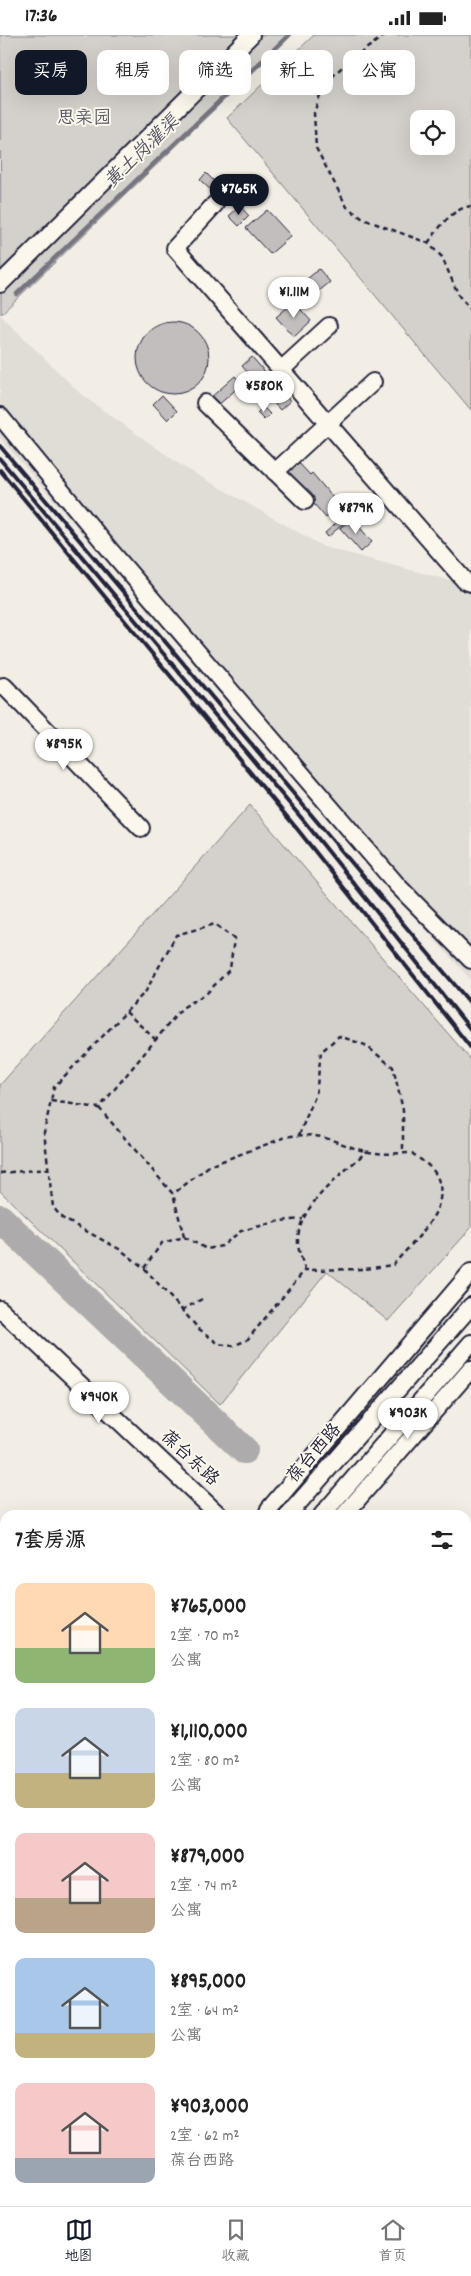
<!DOCTYPE html>
<html lang="zh">
<head>
<meta charset="utf-8">
<style>
  :root { --surface:#fff; --page:#f2f2f2; --text:#222; --muted:#767676; --line:#e0e0e0; --accent:#111827 }
  body { margin:0; font-family:Dekko,"LXGW WenKai TC",sans-serif; background:var(--page); color:var(--text); height:100vh; display:flex; flex-direction:column; font-size:19px; white-space:nowrap }
  * { box-sizing:border-box; margin:0 }
  p { font-size:16px; color:var(--muted) }
  .icon { flex:none; width:28px; height:28px; fill:none; stroke:currentColor; stroke-width:2; stroke-linecap:round; stroke-linejoin:round }
  .map { position:relative; flex:1; overflow:hidden }
  .side { position:absolute; left:0px; top:1475px; width:471px; height:696px; display:flex; flex-direction:column; background:var(--surface); border-radius:15px 15px 0 0; box-shadow:0 5px 20px #0002 }
  .side>* { flex:none }
  .hud { position:absolute; left:15px; top:15px; width:441px; height:45px; display:flex; gap:10px }
  .fabs { position:absolute; left:410px; top:75px; display:grid; gap:10px }
  .fabs a { display:grid; place-items:center; width:45px; height:45px; border-radius:10px; background:var(--surface); box-shadow:0 5px 20px #0002; font-size:25px }
  .price { position:absolute; translate:-50% -42px; padding:0 11px; border-radius:18px; background:#fff; color:#222; font-size:16px; line-height:32px; filter:drop-shadow(0 1px 2px #0008) }
  .price::after { content:''; position:absolute; left:50%; top:30px; width:15px; height:11px; margin-left:-8px; background:inherit; clip-path:polygon(0 0,100% 0,50% 100%) }
  .price.on { background:var(--accent); color:#fff }
  ul { padding:0; list-style:none }
  li { display:flex; align-items:center; gap:15px; height:125px; padding:0 15px }
  li span { display:grid; place-items:center; flex:none; width:140px; height:100px; border-radius:10px; color:#555 }
  li>.icon { margin-inline-start:auto }
  span .icon { width:60px; height:60px; fill:#fffc; stroke-width:1 }
  li b { font-size:21px }
  h2 { display:flex; justify-content:space-between; align-items:center; height:60px; padding:0 15px; font-size:21px }
  .chip { padding:0 18px; border-radius:10px; background:var(--surface); box-shadow:0 5px 20px #0002; font-size:18px; line-height:45px }
  .chip.on { background:var(--accent); color:#fff }
  .status { display:flex; justify-content:space-between; align-items:center; height:35px; padding:0 25px; background:var(--surface); direction:ltr }
  .status svg { height:14px; fill:currentColor }
  .dock { display:flex; justify-content:space-around; align-items:center; height:70px; border-top:1px solid var(--line); background:var(--surface); font-size:14px; color:var(--muted) }
  .dock a { display:grid; justify-items:center; gap:2px }
  .dock .on { color:var(--accent) }
  .map>svg:first-child { display:block }
  .built { fill:#e0dcd6 }
  .green { fill:#d4d1cc; stroke:#7b7a84; fill-rule:evenodd }
  .lines { fill:none; stroke-linecap:round; stroke-linejoin:round }
  .stream { stroke:#76747f; stroke-width:4.5 }
  .river { stroke:#aeabad; stroke-width:28 }
  .building { fill:#c2bebe; stroke:#22223b }
  .minor-casing { stroke:#22223b; stroke-width:20 }
  .path { stroke:#22223b; stroke-width:2.5; stroke-dasharray:5 4; stroke-linecap:butt }
  .minor { stroke:#fbf7ec; stroke-width:16 }
  .rail { stroke:#22223b; stroke-width:4 }
  .labels { text-anchor:middle; dominant-baseline:central; stroke-width:4; stroke-linejoin:round; paint-order:stroke }
  .park-label { font-size:18px; fill:#575766; stroke:#fbf7ec }
  .street-label { font-size:18px; fill:#22223b; stroke:#fbf7ec }
  .water-label { font-size:19px; font-style:italic; fill:#535263; stroke:#fbf7ec }
</style>
</head>
<body>
<div class="status"><b>17:36</b><svg viewBox="0 0 49 12"><path d="M0 12V9h3v3zM5 12V6h3v6zM10 12V3h3v9zM15 12V0h3v12zM26 1h20v11H26zM47 4h2v5h-2z"/></svg></div>
<div class="map">
<svg width="471" height="2171" viewBox="0 0 471 2171">
  <rect width="100%" height="100%" fill="#f2eee5"/>
  <filter id="ink" filterUnits="userSpaceOnUse"><feTurbulence type="fractalNoise" baseFrequency=".02" numOctaves="2"/><feDisplacementMap in="SourceGraphic" scale="10" xChannelSelector="R" yChannelSelector="G"/><feConvolveMatrix kernelMatrix="1 2 1 2 8 2 1 2 1" color-interpolation-filters="sRGB"/></filter>
  <g filter="url(#ink)">
    <path class="built" d="M0,280L83,361L185,433L324,512L471,551V945L352,813L0,403Z"/>
    <g class="green">
      <path d="M0,0H292L1,279Z"/>
      <path d="M314,0H471V375L227,83ZM419,84H446V111H419Z"/>
      <path d="M250,770L471,1025V1193L388,1286L327,1236L220,1369L0,1156V1050Z"/>
      <path d="M466,1660L471,1662V1703L466,1707Z"/>
    </g>
    <g class="lines">
      <path class="stream" d="M17,259L289,0"/>
      <g class="river">
        <path d="M0,1183L244,1415"/>
        <path d="M466,1600H471"/>
      </g>
    </g>
    <g class="building">
      <path d="M206,138L222,154L216,160L200,145Z"/>
      <path d="M240,171L249,181L239,191L229,181Z"/>
      <path d="M267,175L291,201L270,219L246,193Z"/>
      <path d="M319,234L330,247L312,262L301,249Z"/>
      <path d="M294,267L311,286L294,302L276,282Z"/>
      <circle cx="173" cy="323" r="36"/>
      <path d="M252,322L290,366L280,375L242,331Z"/>
      <path d="M235,341L242,349L216,372L209,364Z"/>
      <path d="M162,360L177,376L168,385L153,369Z"/>
      <path d="M263,372L270,379L264,385L257,378Z"/>
      <path d="M297,426L310,440L312,438L340,471L326,483L286,436Z"/>
      <path d="M360,467L367,476L356,486L352,481L328,502L325,498Z"/>
      <path d="M352,483L372,507L361,517L340,493Z"/>
      <path d="M466,1727L471,1732V1768L466,1764Z"/>
      <path d="M466,1808L471,1813V1864L466,1859Z"/>
      <path d="M466,2050L471,2055V2113L466,2108Z"/>
      <path d="M103,2166H152L157,2171H108Z"/>
      <path d="M374,2166H433L438,2171H379Z"/>
    </g>
    <g class="lines">
      <g class="minor-casing">
        <g id="minor">
          <path d="M215,169L175,213L465,546L471,548"/>
          <path d="M0,249L251,0"/>
          <path d="M281,335L329,291"/>
          <path d="M205,368L305,466"/>
          <path d="M0,381L110,515L398,851L471,925"/>
          <path d="M275,437L373,347"/>
          <path d="M0,652L4,651L141,793"/>
          <path d="M0,1274L219,1480"/>
          <path d="M267,1480L269,1474L471,1237"/>
          <path d="M288,1480L471,1271"/>
          <path d="M322,1480L471,1308"/>
          <path d="M344,1480L471,1334"/>
          <path d="M466,1794L471,1799"/>
          <path d="M0,1813L5,1807"/>
          <path d="M0,1842L5,1837"/>
          <path d="M466,2031L471,2033"/>
          <path d="M207,2166L210,2171"/>
          <path d="M281,2171L286,2166"/>
        </g>
      </g>
      <g class="path">
        <path d="M385,0L344,30L323,51L314,78L316,113L347,172L363,184L428,208L442,222L459,261L471,275"/>
        <path d="M428,208C440,192 451,174 471,171"/>
        <path d="M126,977L156,1005"/>
        <path d="M51,1066L99,1073L182,973L207,958L230,934L234,904L215,889L176,900L146,956L54,1052L44,1097L53,1172L62,1183L121,1215L144,1233L199,1294L219,1309L233,1311L247,1305L305,1235L365,1234L393,1230C413,1206 456,1172 435,1138C430,1130 419,1124 412,1118C398,1118 383,1120 369,1117C336,1110 324,1095 286,1102L209,1131L173,1159"/>
        <path d="M99,1073L173,1159L184,1202"/>
        <path d="M299,1100L316,1059L321,1017L339,1001L365,1010L393,1032L403,1075V1118"/>
        <path d="M0,1138L49,1134"/>
        <path d="M144,1233L162,1208L184,1202L207,1214L222,1211L241,1196L280,1186L303,1184"/>
        <path d="M305,1235C303,1227 298,1216 298,1208C296,1172 342,1139 367,1116"/>
        <path d="M182,1275L202,1264"/>
        <path d="M466,1884L471,1889"/>
        <path d="M355,2166L358,2171"/>
      </g>
      <use href="#minor" class="minor"/>
      <g class="rail">
        <path d="M0,411L471,969"/>
        <path d="M0,424L304,786L471,995"/>
        <path d="M0,435L298,795L471,1013"/>
      </g>
    </g>
  </g>
  <g class="labels">
    <g class="park-label">
      <text x="84" y="84">思亲园</text>
    </g>
    <g class="street-label">
      <text transform="translate(315 1419) rotate(-49)">葆台西路</text>
      <text transform="translate(189 1424) rotate(43)">葆台东路</text>
    </g>
    <g class="water-label">
      <text transform="translate(143 118) rotate(-44)">黄土岗灌渠</text>
    </g>
  </g>
</svg>
<div class="fabs">
<a><svg class="icon" aria-label="locate" viewBox="0 0 24 24"><circle cx="12" cy="12" r="6"/><path d="M12 2v4M12 18v4M2 12h4M18 12h4"/></svg></a>
</div>
<b class="price on" style="left:239px;top:181px">¥765K</b>
<b class="price" style="left:294px;top:284px">¥1.11M</b>
<b class="price" style="left:264px;top:378px">¥580K</b>
<b class="price" style="left:356px;top:500px">¥879K</b>
<b class="price" style="left:64px;top:736px">¥895K</b>
<b class="price" style="left:99px;top:1389px">¥940K</b>
<b class="price" style="left:408px;top:1405px">¥903K</b>
<div class="hud">
<a class="chip on">买房</a>
<a class="chip">租房</a>
<a class="chip">筛选</a>
<a class="chip">新上</a>
<a class="chip">公寓</a>
</div>
<section class="side">
<h2>7套房源<svg class="icon" aria-label="filters" viewBox="0 0 24 24"><path d="M4 7h16M4 17h16"/><circle cx="9" cy="7" r="2"/><circle cx="15" cy="17" r="2"/></svg></h2>
<ul>
<li><span style="background:linear-gradient(#ffd9b3 65%,#8fb573 0)"><svg class="icon" aria-label="home" viewBox="0 0 24 24"><path d="M3 11l9-7 9 7M6 9v11h12V9"/></svg></span><div><b>¥765,000</b><p>2室 · 70 m²</p><p>公寓</p></div></li>
<li><span style="background:linear-gradient(#c9d6e8 65%,#c2b280 0)"><svg class="icon" aria-label="home" viewBox="0 0 24 24"><path d="M3 11l9-7 9 7M6 9v11h12V9"/></svg></span><div><b>¥1,110,000</b><p>2室 · 80 m²</p><p>公寓</p></div></li>
<li><span style="background:linear-gradient(#f6c9c9 65%,#b9a48a 0)"><svg class="icon" aria-label="home" viewBox="0 0 24 24"><path d="M3 11l9-7 9 7M6 9v11h12V9"/></svg></span><div><b>¥879,000</b><p>2室 · 74 m²</p><p>公寓</p></div></li>
<li><span style="background:linear-gradient(#a9c7e8 75%,#c2b280 0)"><svg class="icon" aria-label="home" viewBox="0 0 24 24"><path d="M3 11l9-7 9 7M6 9v11h12V9"/></svg></span><div><b>¥895,000</b><p>2室 · 64 m²</p><p>公寓</p></div></li>
<li><span style="background:linear-gradient(#f6c9c9 75%,#9aa5b1 0)"><svg class="icon" aria-label="home" viewBox="0 0 24 24"><path d="M3 11l9-7 9 7M6 9v11h12V9"/></svg></span><div><b>¥903,000</b><p>2室 · 62 m²</p><p>葆台西路</p></div></li>
</ul>
</section>
</div>
<nav class="dock">
<a class="on"><svg class="icon" aria-label="map" viewBox="0 0 24 24"><path d="M3 6l6-2 6 2 6-2v14l-6 2-6-2-6 2zM9 4v14M15 6v14"/></svg>地图</a>
<a><svg class="icon" aria-label="saved" viewBox="0 0 24 24"><path d="M7 4h10v16l-5-4-5 4z"/></svg>收藏</a>
<a><svg class="icon" aria-label="home" viewBox="0 0 24 24"><path d="M3 11l9-7 9 7M6 9v11h12V9"/></svg>首页</a>
</nav>
</body>
</html>
